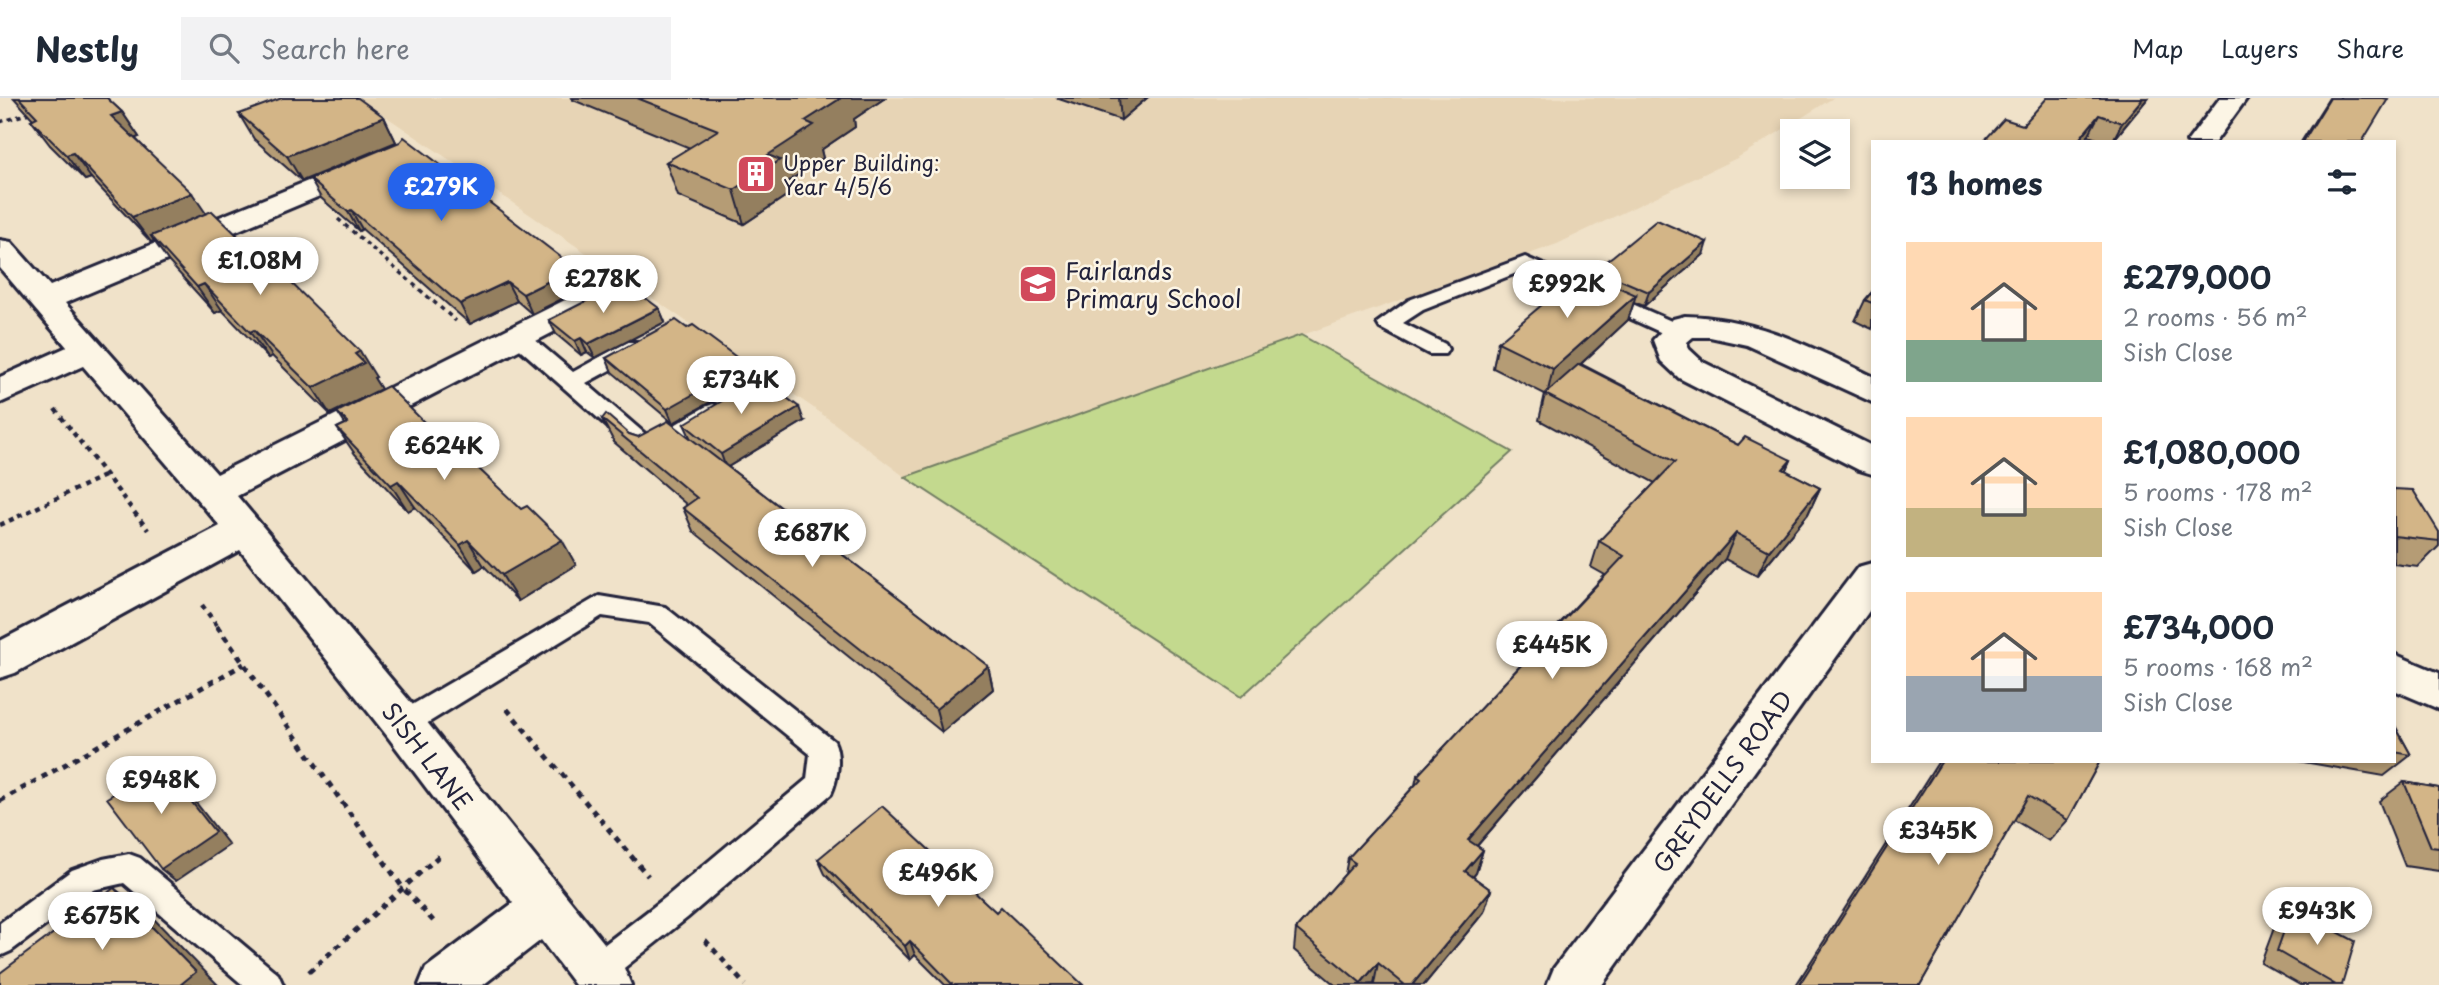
<!DOCTYPE html>
<html lang="en">
<head>
<meta charset="utf-8">
<style>
  :root { --surface:#fff; --page:#f2f2f3; --text:#1f2937; --muted:#747a83; --line:#e0e1e3; --accent:#2563eb }
  body { margin:0; font-family:"Playpen Sans",sans-serif; background:var(--page); color:var(--text); height:100vh; display:flex; flex-direction:column; font-size:26px; white-space:nowrap }
  * { box-sizing:border-box; margin:0 }
  p { font-size:23px; color:var(--muted) }
  .icon { flex:none; width:38px; height:38px; fill:none; stroke:currentColor; stroke-width:2; stroke-linecap:round; stroke-linejoin:round }
  .map { position:relative; flex:1; overflow:hidden }
  .sheet { position:absolute; left:1871px; top:42px; width:525px; height:623px; display:flex; flex-direction:column; background:var(--surface); border-radius:0px; box-shadow:0 4px 10px #0003 }
  .sheet>* { flex:none }
  .tools { position:absolute; left:1780px; top:21px; display:grid; gap:14px }
  .tools a { display:grid; place-items:center; width:70px; height:70px; border-radius:0px; background:var(--surface); box-shadow:0 4px 10px #0003; font-size:35px }
  .price { position:absolute; translate:-50% -60px; padding:0 16px; border-radius:24px; background:#fff; color:#222; font-size:23px; line-height:46px; filter:drop-shadow(0 2px 4px #0008) }
  .price::after { content:''; position:absolute; left:50%; top:42px; width:21px; height:16px; margin-left:-10px; background:inherit; clip-path:polygon(0 0,100% 0,50% 100%) }
  .price.on { background:var(--accent); color:#fff }
  ul { padding:0; list-style:none }
  li { display:flex; align-items:center; gap:21px; height:175px; padding:0 35px }
  li span { display:grid; place-items:center; flex:none; width:196px; height:140px; border-radius:0px; color:#555 }
  li>.icon { margin-inline-start:auto }
  span .icon { width:84px; height:84px; fill:#fffc; stroke-width:1 }
  li b { font-size:30px }
  h2 { display:flex; justify-content:space-between; align-items:center; height:84px; padding:0 35px; font-size:30px }
  header { display:flex; align-items:center; gap:42px; box-sizing:border-box; height:98px; padding:0 35px; background:var(--surface); border-bottom:2px solid var(--line) }
  header strong { font-size:33px }
  nav { display:flex; gap:38px; margin-inline-start:auto; font-size:24px }
  .search { width:490px; height:63px; background:var(--page); display:flex; align-items:center; gap:18px; box-sizing:border-box; padding:0 24px; border-radius:0px; color:var(--muted); font-size:26px }
  .map>svg:first-child { display:block }
  .built { fill:#e7d4b5 }
  .green { fill:#c3d98e; stroke:#727e64; stroke-width:2 }
  .lines { fill:none; stroke-linecap:round; stroke-linejoin:round }
  .service-casing { stroke:#22223b; stroke-width:6 }
  .minor-casing { stroke:#22223b; stroke-width:6 }
  .path-far2 { stroke:#22223b; stroke-width:3.5; stroke-dasharray:4.5 4.5; stroke-linecap:butt }
  .path-far1 { stroke:#22223b; stroke-width:4.5; stroke-dasharray:5 5; stroke-linecap:butt }
  .path { stroke:#22223b; stroke-width:5; stroke-dasharray:6 6; stroke-linecap:butt }
  .service { fill:#fcf5e5; fill-rule:evenodd }
  .minor { fill:#fcf5e5; fill-rule:evenodd }
  .wall { fill:#b59c74; stroke:#22223b; stroke-width:2 }
  .shaded-wall { fill:#947f5e; stroke:#22223b; stroke-width:2 }
  .building { fill:#d3b587; stroke:#22223b; stroke-width:2 }
  .labels { text-anchor:middle; dominant-baseline:central; stroke-width:5; stroke-linejoin:round; paint-order:stroke }
  .far-poi-label { font-size:21px; fill:#22223b; stroke:#fcf5e5; text-anchor:start }
  .poi-label { font-size:24px; fill:#22223b; stroke:#fcf5e5; text-anchor:start }
  .street-label { font-size:24px; fill:#22223b; stroke:#fcf5e5 }
</style>
</head>
<body>
<header>
<strong>Nestly</strong>
<div class="search"><svg class="icon" aria-label="search" viewBox="0 0 24 24"><circle cx="10" cy="10" r="6"/><path d="M15 15l6 6"/></svg>Search here</div>
<nav><a>Map</a><a>Layers</a><a>Share</a></nav>
</header>
<div class="map">
<svg width="2439" height="887" viewBox="0 0 2439 887">
  <rect width="100%" height="100%" fill="#f0e2c9"/>
  <filter id="ink" filterUnits="userSpaceOnUse"><feTurbulence type="fractalNoise" baseFrequency=".0143" numOctaves="2"/><feDisplacementMap in="SourceGraphic" scale="14" xChannelSelector="R" yChannelSelector="G"/><feConvolveMatrix kernelMatrix="1 2 1 2 8 2 1 2 1" color-interpolation-filters="sRGB"/></filter>
  <g filter="url(#ink)">
    <path class="built" d="M359,0H1833L1737,60L1557,146L905,379L818,313Z"/>
    <path class="green" d="M1301,237L1512,354L1241,599L905,379Z"/>
    <g class="lines">
      <g class="service-casing">
        <g id="service">
          <path d="M1525,159L1685,229L1689,234L1685,239H1671L1524,172L1423,212L1403,225L1445,246L1448,251L1445,256H1429L1380,230L1377,225L1409,202Z"/>
          <path d="M520,233L527,235L573,274L627,244H643L646,249L643,254L586,285L651,341L705,309L713,306L721,309L724,314L721,319L657,358L649,360L641,358L513,245L509,240L513,235Z"/>
          <path d="M599,498L665,509L834,643C841,657 838,681 831,696L687,820L605,885L600,887L583,885L578,874L583,863L665,800L807,681L810,656L649,525L602,518L413,634L403,637L393,634L389,626L393,618Z"/>
          <path d="M129,756L140,760L278,876L283,887H243L124,785L93,792L11,853L0,858V825L72,772L103,761Z"/>
        </g>
      </g>
      <g class="minor-casing">
        <g id="minor">
          <path d="M2220,0H2247L2215,44H2187Z"/>
          <path d="M362,61L372,64L376,70L372,76L65,205L217,376L593,188L604,185L615,188L620,195L615,202L237,398L418,613L624,870L631,887H575L541,842L483,887H419L426,870L513,805L388,639L240,452L15,575L0,580V543L220,428L83,268L0,305V279L67,249L0,170V142L11,144L50,188Z"/>
          <path d="M1685,218C1754,219 1811,249 1872,278V304L1747,247L1710,239H1693L1687,244L1689,251L1703,264L1872,348V376L1859,372L1679,280L1661,263L1653,242L1673,221Z"/>
          <path d="M1872,465V509L1602,887H1547L1554,870L1858,469Z"/>
          <path d="M2394,556L2439,575V611L2394,592Z"/>
        </g>
      </g>
      <g class="path-far2">
        <path d="M0,24L33,14"/>
        <path d="M338,121L456,223"/>
      </g>
      <g class="path-far1">
        <path d="M55,311L148,432"/>
        <path d="M0,427L106,377"/>
        <path d="M202,507L218,529"/>
      </g>
      <g class="path">
        <path d="M217,528L403,790L437,827"/>
        <path d="M507,611L648,778"/>
        <path d="M0,703L244,566"/>
        <path d="M705,842L745,887"/>
        <path d="M309,874L441,756"/>
      </g>
      <use href="#service" class="service"/>
      <use href="#minor" class="minor"/>
    </g>
    <g class="wall">
      <path d="M14,0H107L122,14L139,39L135,40L206,116L376,279L374,280L381,291L330,316L272,258L268,260L222,212L215,215L169,164L154,143L151,144L91,80L85,82L50,47L31,22L33,21Z"/>
      <path d="M572,0H885L854,21L855,29L821,52L823,60L786,85L789,96L744,126L678,98L666,64L690,50L573,2Z"/>
      <path d="M1056,0H1147L1121,22Z"/>
      <path d="M2148,0L2112,44H2106L2088,38L2083,44H1983L2023,27Z"/>
      <path d="M2329,0H2383L2362,44H2301Z"/>
      <path d="M239,16L384,19L396,44L302,83L254,41Z"/>
      <path d="M310,81L575,170L584,190L532,216L517,203L470,226L362,131L359,133L321,100Z"/>
      <path d="M1703,157L1644,208L1634,204L1628,222L1581,266L1738,347L1791,362L1786,373L1820,390L1808,416L1757,478L1725,461L1477,748L1483,752L1476,775L1473,779L1491,792L1484,814L1424,887H1335L1294,852L1296,831L1345,776L1348,760L1415,687L1417,678L1605,477L1591,469L1599,443L1655,385L1539,322L1545,296L1493,270L1498,244L1593,178L1595,171Z"/>
      <path d="M1872,194V231L1855,223L1865,202Z"/>
      <path d="M608,199L659,210L665,224L595,260L587,254L581,257L556,236L549,222Z"/>
      <path d="M606,260L741,266L744,268L749,282L673,325L612,274Z"/>
      <path d="M337,314L453,353L576,467L518,503L484,468L476,473L415,409L408,413L355,356L337,330L345,326Z"/>
      <path d="M602,321L629,336L638,339H690L684,326L804,323L728,369L988,568L993,591L942,634L693,433L683,410L687,407L614,344Z"/>
      <path d="M2394,391L2439,434V448L2418,469L2394,466Z"/>
      <path d="M2394,626L2411,657L2384,678L2298,663H2394Z"/>
      <path d="M1939,663H2100L2068,722L2049,743L2014,722L1920,887H1796Z"/>
      <path d="M2404,684L2439,690V773L2405,768L2379,703Z"/>
      <path d="M818,761L996,814L1083,887H945L915,857L910,862L825,776Z"/>
      <path d="M2292,810L2342,887H2300L2261,865L2277,822Z"/>
    </g>
    <g class="shaded-wall">
      <path d="M841,0H885L854,21L855,29L821,52L823,60L786,85L789,96L744,126L734,92L768,57L805,23Z"/>
      <path d="M1119,0H1147L1121,22Z"/>
      <path d="M2143,0H2148L2112,44L2122,25Z"/>
      <path d="M122,14L139,39L128,43L111,18Z"/>
      <path d="M2099,17L2088,38L2083,44H2077Z"/>
      <path d="M384,19L396,44L302,83L287,58Z"/>
      <path d="M73,55L91,80L85,82L66,57Z"/>
      <path d="M192,95L209,120L151,138L154,143L151,144L132,119Z"/>
      <path d="M351,112L362,131L359,133L348,114Z"/>
      <path d="M1707,144L1703,157L1644,208L1649,194Z"/>
      <path d="M575,170L584,190L532,216L523,196Z"/>
      <path d="M507,184L517,203L470,226L460,206Z"/>
      <path d="M204,186L222,212L215,215L197,189Z"/>
      <path d="M1636,197L1628,222L1547,297L1553,271Z"/>
      <path d="M659,210L665,224L595,260L588,246Z"/>
      <path d="M254,232L272,258L268,260L250,234Z"/>
      <path d="M581,240L587,254L581,257L575,243Z"/>
      <path d="M360,253L376,279L374,280L381,291L330,316L313,290L355,256Z"/>
      <path d="M739,261L742,270L744,268L749,282L673,325L667,311Z"/>
      <path d="M799,309L804,323L726,370L721,356Z"/>
      <path d="M1791,362L1780,388L1783,371Z"/>
      <path d="M398,383L415,409L408,413L391,387Z"/>
      <path d="M1820,390L1808,416L1757,478L1769,453Z"/>
      <path d="M1736,435L1725,461L1462,765L1468,742Z"/>
      <path d="M468,442L484,468L476,473L460,447Z"/>
      <path d="M562,442L576,467L518,503L502,477Z"/>
      <path d="M988,568L993,591L942,634L936,611Z"/>
      <path d="M162,666L176,679L229,747L176,783L161,771Z"/>
      <path d="M1483,752L1476,775L1459,796L1465,773Z"/>
      <path d="M114,790L153,820L218,887H180Z"/>
      <path d="M1491,792L1484,814L1424,887H1412Z"/>
      <path d="M910,843L915,857L910,862L905,848Z"/>
      <path d="M1378,865L1374,886L1361,887V885Z"/>
    </g>
    <g class="building">
      <path d="M19,0H107L122,14L111,18L192,95L132,119L73,55L66,57L31,22L37,19Z"/>
      <path d="M282,0H358L384,19L287,58L239,16Z"/>
      <path d="M637,0H841L805,23L814,27L768,57L780,62L734,92L666,64L718,32Z"/>
      <path d="M2047,0H2143L2122,25L2099,17L2077,44H1983L2004,21L2023,27Z"/>
      <path d="M2330,0H2383L2388,1L2362,44H2303Z"/>
      <path d="M404,39L575,170L523,196L507,184L460,206L351,112L348,114L310,81L400,44Z"/>
      <path d="M212,113L241,141L245,139L360,253L355,256L364,265L313,290L254,232L250,234L204,186L197,189L151,138Z"/>
      <path d="M1657,122L1707,144L1649,194L1595,171L1613,158Z"/>
      <path d="M1582,173L1636,197L1553,271L1498,244Z"/>
      <path d="M629,188L659,210L588,246L581,240L575,243L549,222L602,195L608,199Z"/>
      <path d="M1872,194V205L1865,202Z"/>
      <path d="M676,222L687,230L693,227L739,261L737,263L744,268L667,311L606,260Z"/>
      <path d="M1579,266L1738,347L1745,339L1791,362L1783,371L1820,390L1769,453L1736,435L1468,742L1483,752L1465,773L1491,792L1412,887H1405L1378,865L1361,885L1296,831L1355,765L1348,760L1421,681L1417,678L1624,458L1599,443L1675,364L1545,296Z"/>
      <path d="M760,280L799,309L721,356L684,326Z"/>
      <path d="M388,288L453,353L458,351L521,411L527,408L562,442L502,477L468,442L460,447L398,383L391,387L337,330L348,325L337,314Z"/>
      <path d="M606,316L629,336L638,339L668,323L988,568L936,611L683,410L697,400L602,321Z"/>
      <path d="M2394,391L2413,392L2439,434V443L2394,438Z"/>
      <path d="M2394,626L2411,657L2394,654Z"/>
      <path d="M1942,663H2100L2068,722L2028,698L1920,887H1799Z"/>
      <path d="M162,666L215,734L161,771L107,700Z"/>
      <path d="M2404,684L2439,690V750L2431,749Z"/>
      <path d="M882,708L996,814L1001,809L1083,887H953L910,843L905,848L818,761Z"/>
      <path d="M114,790L196,874L180,887H0V875Z"/>
      <path d="M2292,810L2355,843L2342,887H2336L2277,853Z"/>
    </g>
  </g>
  <defs>
    <g id="building-square" transform="scale(2.0125)"><rect x="-9" y="-9" width="18" height="18" rx="4" fill="#d1495b" stroke="#fcf5e5"/><path d="M-4-6H4V6H1V3H-1V6H-4ZM-2.5-4.3h1.7v1.8h-1.7ZM.8-4.3h1.7v1.8H.8ZM-2.5-1h1.7V.8h-1.7ZM.8-1h1.7V.8H.8Z" fill="#fff"/></g>
    <g id="school-square" transform="scale(2.0125)"><rect x="-9" y="-9" width="18" height="18" rx="4" fill="#d1495b" stroke="#fcf5e5"/><path d="M0-5L7-2L0 1L-7-2ZM-4 1L0 2.5L4 1V4Q0 6-4 4Z" fill="#fff"/></g>
  </defs>
  <g fill-rule="evenodd">
    <use href="#building-square" x="756" y="76"/>
    <use href="#school-square" x="1038" y="186"/>
  </g>
  <g class="labels">
    <g class="far-poi-label">
      <text x="783" y="64">Upper Building:<tspan x="783" dy="24">Year 4/5/6</tspan></text>
    </g>
    <g class="poi-label">
      <text x="1065" y="172">Fairlands<tspan x="1065" dy="28">Primary School</tspan></text>
    </g>
    <g class="street-label">
      <text transform="translate(428 658) rotate(52)">SISH LANE</text>
      <text transform="translate(1722 683) rotate(-54)">GREYDELLS ROAD</text>
    </g>
  </g>
</svg>
<div class="tools">
<a><svg class="icon" aria-label="layers" viewBox="0 0 24 24"><path d="M12 4l9 5-9 5-9-5zM3 14l9 5 9-5"/></svg></a>
</div>
<b class="price on" style="left:441px;top:125px">£279K</b>
<b class="price" style="left:260px;top:199px">£1.08M</b>
<b class="price" style="left:603px;top:217px">£278K</b>
<b class="price" style="left:1567px;top:222px">£992K</b>
<b class="price" style="left:741px;top:318px">£734K</b>
<b class="price" style="left:444px;top:384px">£624K</b>
<b class="price" style="left:812px;top:471px">£687K</b>
<b class="price" style="left:1552px;top:583px">£445K</b>
<b class="price" style="left:161px;top:718px">£948K</b>
<b class="price" style="left:1938px;top:769px">£345K</b>
<b class="price" style="left:938px;top:811px">£496K</b>
<b class="price" style="left:2317px;top:849px">£943K</b>
<b class="price" style="left:102px;top:854px">£675K</b>
<section class="sheet">
<h2>13 homes<svg class="icon" aria-label="filters" viewBox="0 0 24 24"><path d="M4 7h16M4 17h16"/><circle cx="9" cy="7" r="2"/><circle cx="15" cy="17" r="2"/></svg></h2>
<ul>
<li><span style="background:linear-gradient(#ffd9b3 70%,#7fa58c 0)"><svg class="icon" aria-label="home" viewBox="0 0 24 24"><path d="M3 11l9-7 9 7M6 9v11h12V9"/></svg></span><div><b>£279,000</b><p>2 rooms · 56 m²</p><p>Sish Close</p></div></li>
<li><span style="background:linear-gradient(#ffd9b3 65%,#c2b280 0)"><svg class="icon" aria-label="home" viewBox="0 0 24 24"><path d="M3 11l9-7 9 7M6 9v11h12V9"/></svg></span><div><b>£1,080,000</b><p>5 rooms · 178 m²</p><p>Sish Close</p></div></li>
<li><span style="background:linear-gradient(#ffd9b3 60%,#9aa5b1 0)"><svg class="icon" aria-label="home" viewBox="0 0 24 24"><path d="M3 11l9-7 9 7M6 9v11h12V9"/></svg></span><div><b>£734,000</b><p>5 rooms · 168 m²</p><p>Sish Close</p></div></li>
</ul>
</section>
</div>
</body>
</html>
